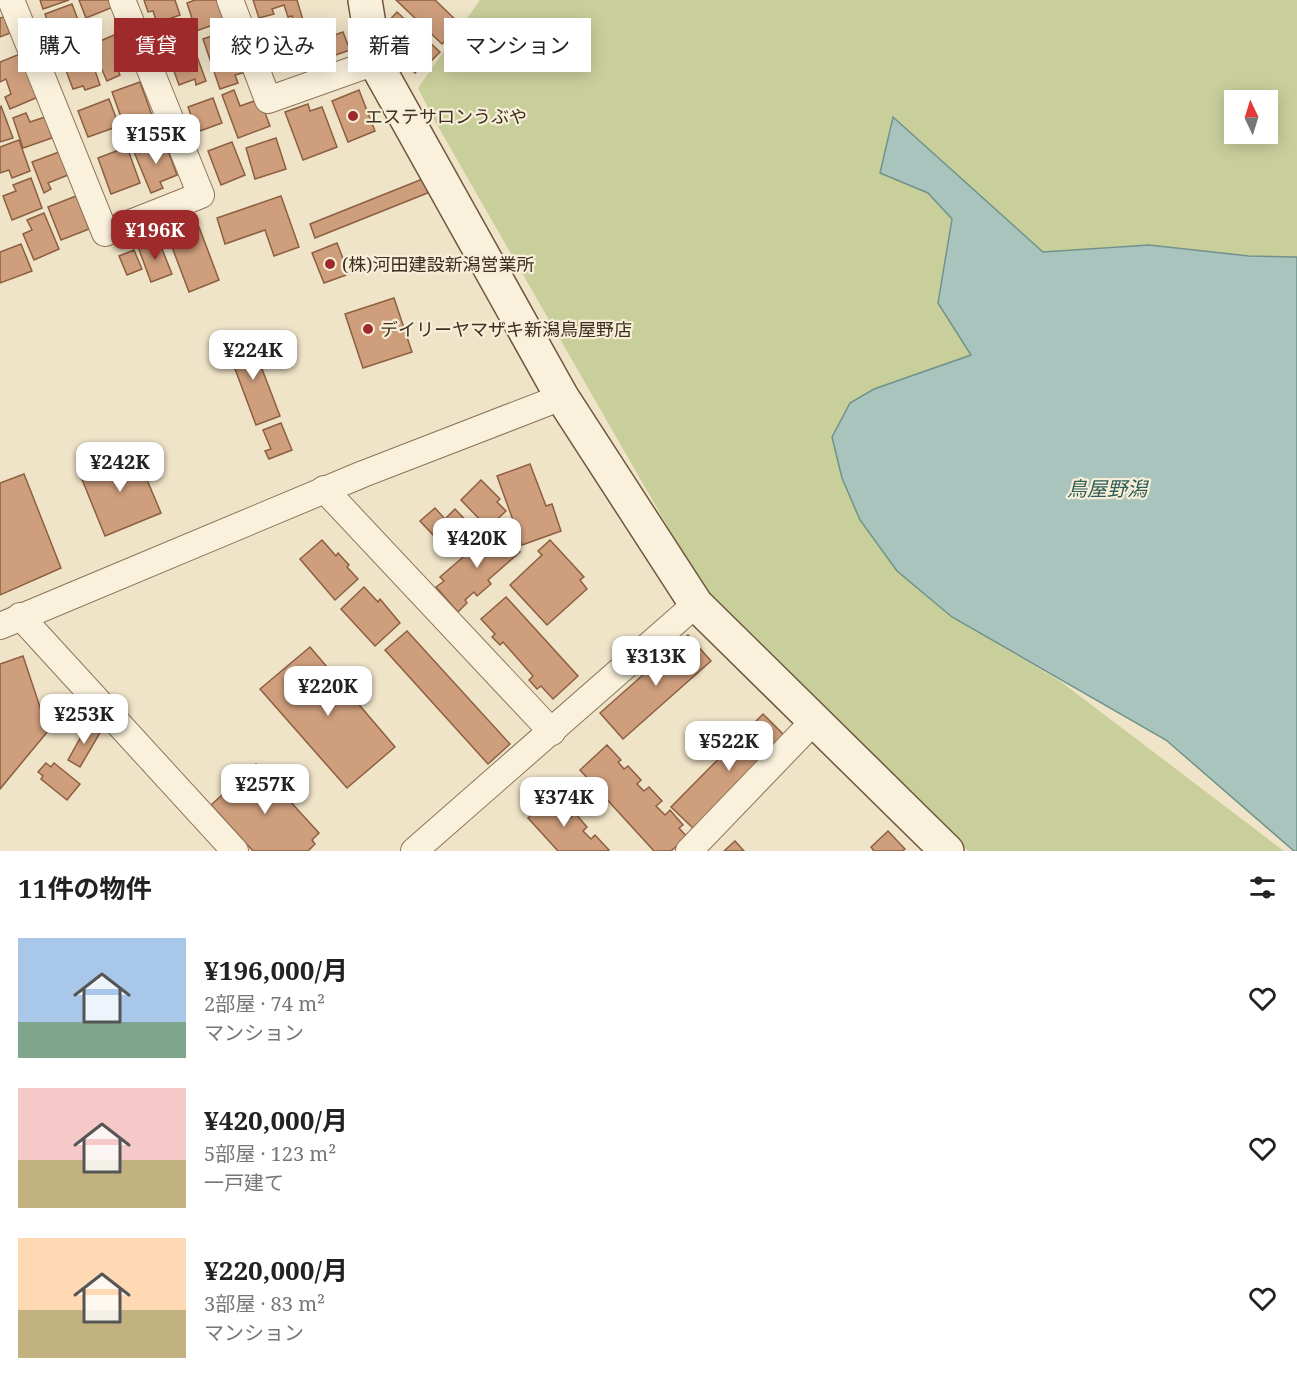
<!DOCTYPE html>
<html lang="ja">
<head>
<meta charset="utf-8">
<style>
  :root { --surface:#fff; --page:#f2f2f2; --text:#222; --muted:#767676; --accent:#9e2a2b }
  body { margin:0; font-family:"Noto Serif","Noto Sans JP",serif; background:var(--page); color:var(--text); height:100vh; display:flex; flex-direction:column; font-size:22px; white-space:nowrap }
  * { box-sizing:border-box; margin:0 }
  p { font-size:20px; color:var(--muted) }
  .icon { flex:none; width:33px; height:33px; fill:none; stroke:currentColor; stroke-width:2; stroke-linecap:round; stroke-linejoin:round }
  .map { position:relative; height:851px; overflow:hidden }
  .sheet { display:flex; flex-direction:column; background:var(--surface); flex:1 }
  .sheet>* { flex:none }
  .guide { position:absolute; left:18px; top:18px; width:600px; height:54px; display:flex; gap:12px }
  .needle { width:39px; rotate:356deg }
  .buttons { position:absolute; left:1224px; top:90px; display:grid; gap:12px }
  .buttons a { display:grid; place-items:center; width:54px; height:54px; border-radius:0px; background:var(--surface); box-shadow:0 3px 15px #0003; font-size:30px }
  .price { position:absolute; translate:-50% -51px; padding:0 14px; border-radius:12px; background:#fff; color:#222; font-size:20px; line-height:39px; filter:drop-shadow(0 2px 3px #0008) }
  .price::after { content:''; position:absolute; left:50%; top:36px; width:18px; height:14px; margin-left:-9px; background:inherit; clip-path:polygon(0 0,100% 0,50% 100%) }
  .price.on { background:var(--accent); color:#fff }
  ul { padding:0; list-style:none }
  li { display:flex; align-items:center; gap:18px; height:150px; padding:0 18px }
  li span { display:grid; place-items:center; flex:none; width:168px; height:120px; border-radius:0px; color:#555 }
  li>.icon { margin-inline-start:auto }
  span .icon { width:72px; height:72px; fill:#fffc; stroke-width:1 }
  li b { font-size:26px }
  h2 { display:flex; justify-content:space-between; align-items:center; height:72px; padding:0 18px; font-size:26px }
  .pill { padding:0 21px; border-radius:0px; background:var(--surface); box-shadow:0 3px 15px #0003; font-size:21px; line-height:54px }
  .pill.on { background:var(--accent); color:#fff }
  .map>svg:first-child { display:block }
  .green { fill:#c9cf9b; fill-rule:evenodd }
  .water { fill:#a9c4bc; stroke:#6f938a; stroke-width:1.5 }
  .building { fill:#cf9f7d; stroke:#8d5f41; stroke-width:1.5 }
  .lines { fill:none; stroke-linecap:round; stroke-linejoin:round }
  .street-casing { stroke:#8d765c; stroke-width:28 }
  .secondary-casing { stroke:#6f573f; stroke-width:36 }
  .street { stroke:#faf1dc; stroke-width:26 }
  .secondary { stroke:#faf1dc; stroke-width:33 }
  .poi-dot { fill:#9e2a2b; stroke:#f7eed8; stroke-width:2 }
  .labels { text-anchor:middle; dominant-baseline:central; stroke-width:4.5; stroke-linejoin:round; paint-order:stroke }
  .poi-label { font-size:18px; fill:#3d2e20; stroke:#f7eed8; text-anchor:start }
  .water-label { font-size:20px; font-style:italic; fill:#2f5d5a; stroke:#f7eed8 }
</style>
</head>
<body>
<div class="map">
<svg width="1297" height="851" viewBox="0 0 1297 851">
  <rect width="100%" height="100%" fill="#f0e4c8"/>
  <path class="green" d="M480,0H1297V257L1249,256L1149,245L1043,252L892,117L880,173L928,193L952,219L938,303L971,355L874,389L850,403L832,437L952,617L1060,681L1284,851H968L708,597L432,116L418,88ZM1234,100H1268V134H1234Z"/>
  <path class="water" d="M893,117L1043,252L1149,245L1249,256L1297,257V851H1294L1166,740L952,617L897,571L860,520L842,478L832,437L850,403L874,389L971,355L938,303L952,219L928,193L880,173Z"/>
  <g class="building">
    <path d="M40,0H69L43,9Z"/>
    <path d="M79,0H110L113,7L86,18Z"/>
    <path d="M144,0H175L180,15L157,23L153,11L148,12Z"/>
    <path d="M195,0H222L230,25L218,29L216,24L196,31L187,3Z"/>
    <path d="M253,0H297L303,20L295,23L292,16L288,17L284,5L272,9L274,14L259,18Z"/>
    <path d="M396,0H435L461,25L442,44Z"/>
    <path d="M72,4L86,41L58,51L45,14Z"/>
    <path d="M397,12L440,52L429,63L427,60L415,73L401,60L406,55L394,44L398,39L384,26Z"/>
    <path d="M4,17L10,33L0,37V18Z"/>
    <path d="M306,26L317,57L289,66L288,62L276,66L267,39Z"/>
    <path d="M232,29L246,72L235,75L238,83L220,89L203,39Z"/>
    <path d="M121,32L132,58L116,65L120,75L107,81L91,45Z"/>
    <path d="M343,32L350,50L324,59L318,41Z"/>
    <path d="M195,51L206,81L196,85L195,79L179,85L170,60Z"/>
    <path d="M20,54L38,97L10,109L5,97L11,94L6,79L0,82V62Z"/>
    <path d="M91,59L100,85L85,90L83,86L73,89L65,68Z"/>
    <path d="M140,82L154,121L126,131L112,92Z"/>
    <path d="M234,90L240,106L260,99L270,126L238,138L222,95Z"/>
    <path d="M359,90L375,131L348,142L332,101Z"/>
    <path d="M213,98L222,123L197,132L188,107Z"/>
    <path d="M109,99L119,126L88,137L78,111Z"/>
    <path d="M308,104L310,111L322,107L337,147L303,160L285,112Z"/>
    <path d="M1,106L13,138L0,142V107Z"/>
    <path d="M26,113L30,122L45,117L52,138L23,148L13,118Z"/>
    <path d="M276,138L286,169L255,179L246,148Z"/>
    <path d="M19,140L30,171L12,178L9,170L0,173V147Z"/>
    <path d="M164,140L177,175L160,182L163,188L151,193L134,152Z"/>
    <path d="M232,142L245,175L221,185L208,151Z"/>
    <path d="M127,147L140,183L111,194L98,158Z"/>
    <path d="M59,152L68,175L48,183L51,189L44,193L32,162Z"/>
    <path d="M31,178L42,208L12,220L3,196L16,191L13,185Z"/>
    <path d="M425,178L430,192L315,238L310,224Z"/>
    <path d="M76,196L89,229L61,240L48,207Z"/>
    <path d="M281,196L299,247L274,256L265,230L225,244L217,218Z"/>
    <path d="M44,213L59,249L34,260L23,234L32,230L27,220Z"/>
    <path d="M199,227L219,280L189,292L169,239Z"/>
    <path d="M158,239L172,274L151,282L138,247Z"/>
    <path d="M337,243L349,274L324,283L312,253Z"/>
    <path d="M21,244L32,271L0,283V252Z"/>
    <path d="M134,250L142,269L127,275L119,256Z"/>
    <path d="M394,298L412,352L363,368L345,314Z"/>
    <path d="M249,335L280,416L256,425L229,353L234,351L230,342Z"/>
    <path d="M281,423L292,450L269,459L265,451L271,449L263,430Z"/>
    <path d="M134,449L161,513L105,536L79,472Z"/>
    <path d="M530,464L546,506L552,504L561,531L522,545L497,476Z"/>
    <path d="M24,474L61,568L0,595V483Z"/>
    <path d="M481,480L500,499L497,502L506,511L488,528L461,500Z"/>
    <path d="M435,508L445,519L455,509L478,533L464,547L460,542L449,552L420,521Z"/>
    <path d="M498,527L520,552L488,580L491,584L477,596L474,592L465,600L467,603L458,612L436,587L444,581L440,577Z"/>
    <path d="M322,540L336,556L338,553L349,565L347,567L358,579L335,600L300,559Z"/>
    <path d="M550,540L584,577L580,580L587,589L547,625L510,585L542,555L538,551Z"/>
    <path d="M364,587L378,602L380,599L400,623L375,646L341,609Z"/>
    <path d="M506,597L578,676L553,699L541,686L537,689L529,680L533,676L503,642L500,645L492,637L495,634L481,619Z"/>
    <path d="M407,631L510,744L488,764L385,650Z"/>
    <path d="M688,635L711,661L623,739L600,713Z"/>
    <path d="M310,647L395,747L347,788L260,689Z"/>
    <path d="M23,656L48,731L0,789V664Z"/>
    <path d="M763,714L786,737L694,829L671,807Z"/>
    <path d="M88,724L101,731L80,767L68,760Z"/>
    <path d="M607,745L621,760L618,762L624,769L628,766L641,780L637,784L644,791L649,787L662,801L656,806L665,815L670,810L683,825L679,828L687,837L671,851H654L580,770Z"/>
    <path d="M46,763L51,767L54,763L80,784L67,800L41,779L43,776L38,772Z"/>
    <path d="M256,764L319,833L312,840L315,844L308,851H253L211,805Z"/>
    <path d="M555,793L567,807L563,811L570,818L575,813L587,827L583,831L591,839L595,835L609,850L607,851H558L528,818Z"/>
    <path d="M888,831L905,849L902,851H874L871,847Z"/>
    <path d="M735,841L744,851H724Z"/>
  </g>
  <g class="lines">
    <g class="street-casing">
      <g id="street">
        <path d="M11,0L105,233L201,195L122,0"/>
        <path d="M230,0L268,100L375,62"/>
        <path d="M324,489L552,732"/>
        <path d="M20,616L235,851"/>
        <path d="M0,626L363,474L562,397"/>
        <path d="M414,851L696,604"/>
        <path d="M689,851L814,721"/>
      </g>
    </g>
    <g class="secondary-casing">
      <path id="secondary" d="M365,0L375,62L562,397L696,604L947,851"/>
    </g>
    <use href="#street" class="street"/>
    <use href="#secondary" class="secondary"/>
  </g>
  <g class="poi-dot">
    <circle cx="353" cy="116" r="6"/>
    <circle cx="330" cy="264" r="6"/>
    <circle cx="368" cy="329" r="6"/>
  </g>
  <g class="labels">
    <g class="poi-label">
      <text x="365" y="116">エステサロンうぶや</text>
      <text x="342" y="264">(株)河田建設新潟営業所</text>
      <text x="380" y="329">デイリーヤマザキ新潟鳥屋野店</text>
    </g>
    <g class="water-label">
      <text x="1107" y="488">鳥屋野潟</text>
    </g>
  </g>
</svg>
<div class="buttons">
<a><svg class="needle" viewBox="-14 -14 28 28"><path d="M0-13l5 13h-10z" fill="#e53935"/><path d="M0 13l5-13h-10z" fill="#767676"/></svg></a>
</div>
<b class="price" style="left:156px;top:165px">¥155K</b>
<b class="price on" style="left:155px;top:261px">¥196K</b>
<b class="price" style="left:253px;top:381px">¥224K</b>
<b class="price" style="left:120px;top:493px">¥242K</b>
<b class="price" style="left:477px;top:569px">¥420K</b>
<b class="price" style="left:656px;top:687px">¥313K</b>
<b class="price" style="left:328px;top:717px">¥220K</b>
<b class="price" style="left:84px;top:745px">¥253K</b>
<b class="price" style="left:729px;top:772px">¥522K</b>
<b class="price" style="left:265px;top:815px">¥257K</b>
<b class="price" style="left:564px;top:828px">¥374K</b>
<div class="guide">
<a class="pill">購入</a>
<a class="pill on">賃貸</a>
<a class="pill">絞り込み</a>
<a class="pill">新着</a>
<a class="pill">マンション</a>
</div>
</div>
<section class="sheet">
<h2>11件の物件<svg class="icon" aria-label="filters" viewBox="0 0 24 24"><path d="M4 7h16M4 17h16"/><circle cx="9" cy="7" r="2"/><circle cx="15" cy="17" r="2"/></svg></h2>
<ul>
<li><span style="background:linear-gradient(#a9c7e8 70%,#7fa58c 0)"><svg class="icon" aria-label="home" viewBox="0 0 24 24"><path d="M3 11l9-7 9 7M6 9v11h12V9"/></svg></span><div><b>¥196,000/月</b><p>2部屋 · 74 m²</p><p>マンション</p></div><svg class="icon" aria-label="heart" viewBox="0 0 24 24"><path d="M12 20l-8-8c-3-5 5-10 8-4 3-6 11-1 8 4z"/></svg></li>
<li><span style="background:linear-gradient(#f6c9c9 60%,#c2b280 0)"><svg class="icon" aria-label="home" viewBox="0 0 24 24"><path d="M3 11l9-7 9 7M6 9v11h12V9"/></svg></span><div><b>¥420,000/月</b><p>5部屋 · 123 m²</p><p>一戸建て</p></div><svg class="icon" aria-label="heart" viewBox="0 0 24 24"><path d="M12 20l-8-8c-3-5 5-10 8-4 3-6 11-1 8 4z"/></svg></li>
<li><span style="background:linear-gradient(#ffd9b3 60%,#c2b280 0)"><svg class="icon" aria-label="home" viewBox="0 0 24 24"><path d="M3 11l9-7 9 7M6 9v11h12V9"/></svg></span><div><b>¥220,000/月</b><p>3部屋 · 83 m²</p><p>マンション</p></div><svg class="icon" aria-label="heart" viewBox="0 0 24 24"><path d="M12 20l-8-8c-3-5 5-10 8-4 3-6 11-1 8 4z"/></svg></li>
</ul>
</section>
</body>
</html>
